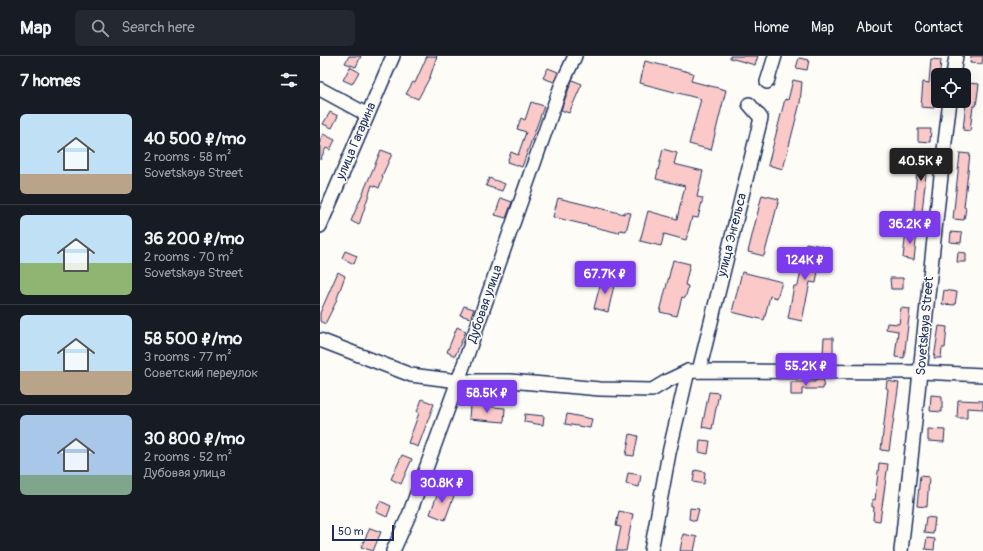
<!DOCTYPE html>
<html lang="en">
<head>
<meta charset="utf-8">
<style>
  :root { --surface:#171b24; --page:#242831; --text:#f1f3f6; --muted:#9ea1a6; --line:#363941; --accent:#7c3aed }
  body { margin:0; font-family:Pangolin,sans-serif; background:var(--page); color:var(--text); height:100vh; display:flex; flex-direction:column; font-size:15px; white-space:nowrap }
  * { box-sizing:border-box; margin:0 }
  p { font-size:13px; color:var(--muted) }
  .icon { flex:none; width:22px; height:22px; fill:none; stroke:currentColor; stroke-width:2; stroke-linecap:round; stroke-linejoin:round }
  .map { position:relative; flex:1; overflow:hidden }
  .panel { display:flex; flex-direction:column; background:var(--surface); width:320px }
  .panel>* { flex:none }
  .tools { position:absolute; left:611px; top:12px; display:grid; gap:8px }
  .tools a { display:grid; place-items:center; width:40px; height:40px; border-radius:6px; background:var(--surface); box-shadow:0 4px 16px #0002; font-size:20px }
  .scale { position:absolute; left:12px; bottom:10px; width:62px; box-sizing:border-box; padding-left:4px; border:2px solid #1b2f5e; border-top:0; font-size:11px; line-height:14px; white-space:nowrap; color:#1b2f5e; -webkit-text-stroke:3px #fdfcf7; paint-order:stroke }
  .price { position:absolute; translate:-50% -34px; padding:0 9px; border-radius:4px; background:var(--accent); color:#fff; font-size:13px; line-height:26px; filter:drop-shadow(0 1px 2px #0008) }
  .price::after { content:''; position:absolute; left:50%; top:24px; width:12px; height:9px; margin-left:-6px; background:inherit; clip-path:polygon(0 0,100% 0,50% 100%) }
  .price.current { background:#222; color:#fff }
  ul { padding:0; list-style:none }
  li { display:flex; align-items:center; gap:12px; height:100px; padding:0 20px }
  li+li { border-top:1px solid var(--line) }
  li span { display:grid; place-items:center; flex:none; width:112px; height:80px; border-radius:6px; color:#555 }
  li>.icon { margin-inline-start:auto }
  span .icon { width:48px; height:48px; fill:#fffc; stroke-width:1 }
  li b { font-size:17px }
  h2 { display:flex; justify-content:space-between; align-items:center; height:48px; padding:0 20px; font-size:17px }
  header { display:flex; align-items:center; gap:24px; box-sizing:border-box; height:56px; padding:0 20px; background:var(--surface); border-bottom:1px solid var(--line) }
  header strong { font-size:19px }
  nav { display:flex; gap:22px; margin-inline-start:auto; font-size:14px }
  .search { width:280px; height:36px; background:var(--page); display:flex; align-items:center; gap:10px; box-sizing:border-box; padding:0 14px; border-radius:6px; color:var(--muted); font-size:15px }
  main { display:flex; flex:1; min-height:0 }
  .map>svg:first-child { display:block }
  .building { fill:#fac9c8; stroke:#1b2f5e }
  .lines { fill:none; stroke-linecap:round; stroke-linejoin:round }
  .minor-casing { stroke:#1b2f5e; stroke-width:16 }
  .minor { stroke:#fdfcf7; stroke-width:13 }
  .labels { text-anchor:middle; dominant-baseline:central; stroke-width:3; stroke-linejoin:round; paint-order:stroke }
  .street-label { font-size:13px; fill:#1b2f5e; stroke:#fdfcf7 }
</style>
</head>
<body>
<header>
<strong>Map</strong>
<div class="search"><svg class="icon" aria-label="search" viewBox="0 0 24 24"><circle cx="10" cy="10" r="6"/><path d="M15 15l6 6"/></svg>Search here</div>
<nav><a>Home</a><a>Map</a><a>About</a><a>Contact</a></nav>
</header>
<main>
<section class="panel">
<h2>7 homes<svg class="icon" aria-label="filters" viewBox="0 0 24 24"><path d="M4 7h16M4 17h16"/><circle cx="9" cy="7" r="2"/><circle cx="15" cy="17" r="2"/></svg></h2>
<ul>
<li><span style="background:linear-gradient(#bfe0f5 75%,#b9a48a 0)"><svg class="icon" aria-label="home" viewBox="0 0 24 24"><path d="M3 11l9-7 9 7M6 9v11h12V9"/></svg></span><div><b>40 500 ₽/mo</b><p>2 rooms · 58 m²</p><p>Sovetskaya Street</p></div></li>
<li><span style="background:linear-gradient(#bfe0f5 60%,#8fb573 0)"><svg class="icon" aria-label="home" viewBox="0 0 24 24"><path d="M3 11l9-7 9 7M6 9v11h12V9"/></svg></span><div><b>36 200 ₽/mo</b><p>2 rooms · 70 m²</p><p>Sovetskaya Street</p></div></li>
<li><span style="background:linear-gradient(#bfe0f5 70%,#b9a48a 0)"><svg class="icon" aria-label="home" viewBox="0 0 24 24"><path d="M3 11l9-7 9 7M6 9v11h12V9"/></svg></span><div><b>58 500 ₽/mo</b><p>3 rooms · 77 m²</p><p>Советский переулок</p></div></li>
<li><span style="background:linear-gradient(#a9c7e8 75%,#7fa58c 0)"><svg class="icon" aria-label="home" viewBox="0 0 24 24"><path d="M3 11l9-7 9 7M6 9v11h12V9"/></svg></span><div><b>30 800 ₽/mo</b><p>2 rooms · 52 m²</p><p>Дубовая улица</p></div></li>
</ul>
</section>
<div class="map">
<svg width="663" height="495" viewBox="0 0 663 495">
  <rect width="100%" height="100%" fill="#fdfcf7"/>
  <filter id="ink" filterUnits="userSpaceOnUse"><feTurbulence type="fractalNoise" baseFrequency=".025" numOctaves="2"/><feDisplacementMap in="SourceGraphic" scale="8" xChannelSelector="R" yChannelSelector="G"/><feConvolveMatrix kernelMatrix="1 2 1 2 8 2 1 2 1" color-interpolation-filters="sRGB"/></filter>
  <g filter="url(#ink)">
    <g class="building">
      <path d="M29,0H41L36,11L25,7Z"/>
      <path d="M107,0H117L110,21L98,43L86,38L93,26L95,27Z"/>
      <path d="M410,0H438L435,9L410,2Z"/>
      <path d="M651,0H663L662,8L650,7Z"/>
      <path d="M479,2L489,4L487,14L476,12Z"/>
      <path d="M611,3L621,4L620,15H618L614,52L601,51L603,26L609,27Z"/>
      <path d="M325,5L373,17L371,25L406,34L391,94L369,88L381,43L320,27Z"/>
      <path d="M30,11L39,16L32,28L23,24Z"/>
      <path d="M228,12L238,16L234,26L223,22Z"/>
      <path d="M252,24L262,28L249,57L241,54Z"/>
      <path d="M473,24L482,26L480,47L463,113L448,109L465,43L468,44Z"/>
      <path d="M648,27L659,28L656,50H653L650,75L643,74Z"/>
      <path d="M211,46L224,50L202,111L187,106L191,96L198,99L206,76L197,73L201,62L205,64Z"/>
      <path d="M10,56L18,60L12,72L3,68Z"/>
      <path d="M598,73H611L610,86L598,85Z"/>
      <path d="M3,78L15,84L10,94L6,92L0,104V84Z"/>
      <path d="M343,93L357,97L354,108L383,115L377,141L383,142L378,162L372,161L366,184L344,178L341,190L320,185L328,155L357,163L365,130L336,123Z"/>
      <path d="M61,94L72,98L62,120L63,121L59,132L52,129L39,169L31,165Z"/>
      <path d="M640,97L650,98L644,151L646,152L644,164L633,163Z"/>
      <path d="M598,99L608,100L602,156L594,155Z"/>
      <path d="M169,122L185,128L182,135L166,130Z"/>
      <path d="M442,139L459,143L444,200L428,196Z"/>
      <path d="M181,142L192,146L186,162L175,159Z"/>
      <path d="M238,142L304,158V156L311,157L306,175L300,174L299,177L233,161Z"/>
      <path d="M586,175L597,176L594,204L583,202Z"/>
      <path d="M631,176L642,177L641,187L630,186Z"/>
      <path d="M486,187L502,190L496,227L490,226L482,265L468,262L474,230H478Z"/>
      <path d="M25,195L37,200L34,208L22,202Z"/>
      <path d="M638,196L646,197V206H637Z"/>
      <path d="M353,204L370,208L365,229L368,230L367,236L365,242L362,241L357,260L340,256Z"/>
      <path d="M18,216L25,220L15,248L5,268L0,265V257Z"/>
      <path d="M422,216L462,226L457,242L450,240L444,264L412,256Z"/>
      <path d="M282,222L295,225L288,256L274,252Z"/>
      <path d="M570,222H583V233H571Z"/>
      <path d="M624,234L637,236L635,249L622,248Z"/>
      <path d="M144,250L154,253L150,262L140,259Z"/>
      <path d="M581,252L590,253L584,302L575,301L578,275L566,273L567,267L579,268Z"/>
      <path d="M619,270L627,271L625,292H622L621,302H614Z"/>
      <path d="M137,271L146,275L135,300L127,296Z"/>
      <path d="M504,282H513V298H503Z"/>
      <path d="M495,324H504L503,333H482V339H471V326H495Z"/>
      <path d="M567,325L579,327L569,395L561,394L568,333L566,332Z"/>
      <path d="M389,336L399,337L392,373L382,371Z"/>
      <path d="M611,339L622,340V356L610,355Z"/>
      <path d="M102,343L114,348L98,391L88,387L99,357L97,356Z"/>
      <path d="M638,344L663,345V353L647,352V362H637Z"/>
      <path d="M150,349L185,352L184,366L149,363Z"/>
      <path d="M205,358L224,360L223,369L204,366Z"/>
      <path d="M247,358L272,363L270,372L245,368Z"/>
      <path d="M608,373L625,374L624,386L608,385Z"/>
      <path d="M310,378L318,380L314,400L306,399Z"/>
      <path d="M380,384L390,385L388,398L379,396Z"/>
      <path d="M82,399L92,403L81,428L71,423Z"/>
      <path d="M559,407L568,408L560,465L553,464L554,451H552V443L555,444Z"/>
      <path d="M375,414L385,416L384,428L373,426Z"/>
      <path d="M308,417L321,419L319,431L306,428Z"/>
      <path d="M600,420L609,421L607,451L597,450Z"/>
      <path d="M120,431L135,437L125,464L110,458Z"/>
      <path d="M60,445L71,450L67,461L56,456Z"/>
      <path d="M370,452L379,453L376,465L369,463Z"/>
      <path d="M299,455L313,458L306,495H296L301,471L296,470Z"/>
      <path d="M606,461L615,462L613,478L604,477Z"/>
      <path d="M50,472L61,476L53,495L41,491Z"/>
      <path d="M363,478L377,481L374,495H360Z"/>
      <path d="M607,482L615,483L614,494L605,493Z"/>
    </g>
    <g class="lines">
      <g class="minor-casing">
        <g id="minor">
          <path d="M633,19L636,0"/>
          <path d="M447,26L455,0"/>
          <path d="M0,33L46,58"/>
          <path d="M0,170L73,0"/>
          <path d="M0,284L91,319L138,325H190L280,333L332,334L347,325L368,315L601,316L663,319"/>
          <path d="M379,315L441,62L429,48"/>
          <path d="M73,495L89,459L138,325L241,30L255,0"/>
          <path d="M331,495L349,397L368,315"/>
          <path d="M581,495C598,345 611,195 630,45"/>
        </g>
      </g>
      <use href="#minor" class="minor"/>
    </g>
  </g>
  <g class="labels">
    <g class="street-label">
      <text transform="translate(36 85) rotate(-67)">улица Гагарина</text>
      <text transform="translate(412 179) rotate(-76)">улица Энгельса</text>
      <text transform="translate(165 248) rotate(-71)">Дубовая улица</text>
      <text transform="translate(605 270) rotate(-85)">Sovetskaya Street</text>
    </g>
  </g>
</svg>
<div class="tools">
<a><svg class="icon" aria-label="locate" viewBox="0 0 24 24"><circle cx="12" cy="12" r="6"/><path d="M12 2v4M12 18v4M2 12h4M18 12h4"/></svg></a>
</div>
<div class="scale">50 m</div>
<b class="price current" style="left:601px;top:126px">40.5K ₽</b>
<b class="price" style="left:590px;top:189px">36.2K ₽</b>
<b class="price" style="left:485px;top:225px">124K ₽</b>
<b class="price" style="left:285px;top:239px">67.7K ₽</b>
<b class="price" style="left:486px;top:331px">55.2K ₽</b>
<b class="price" style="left:167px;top:358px">58.5K ₽</b>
<b class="price" style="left:122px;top:448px">30.8K ₽</b>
</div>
</main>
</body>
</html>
